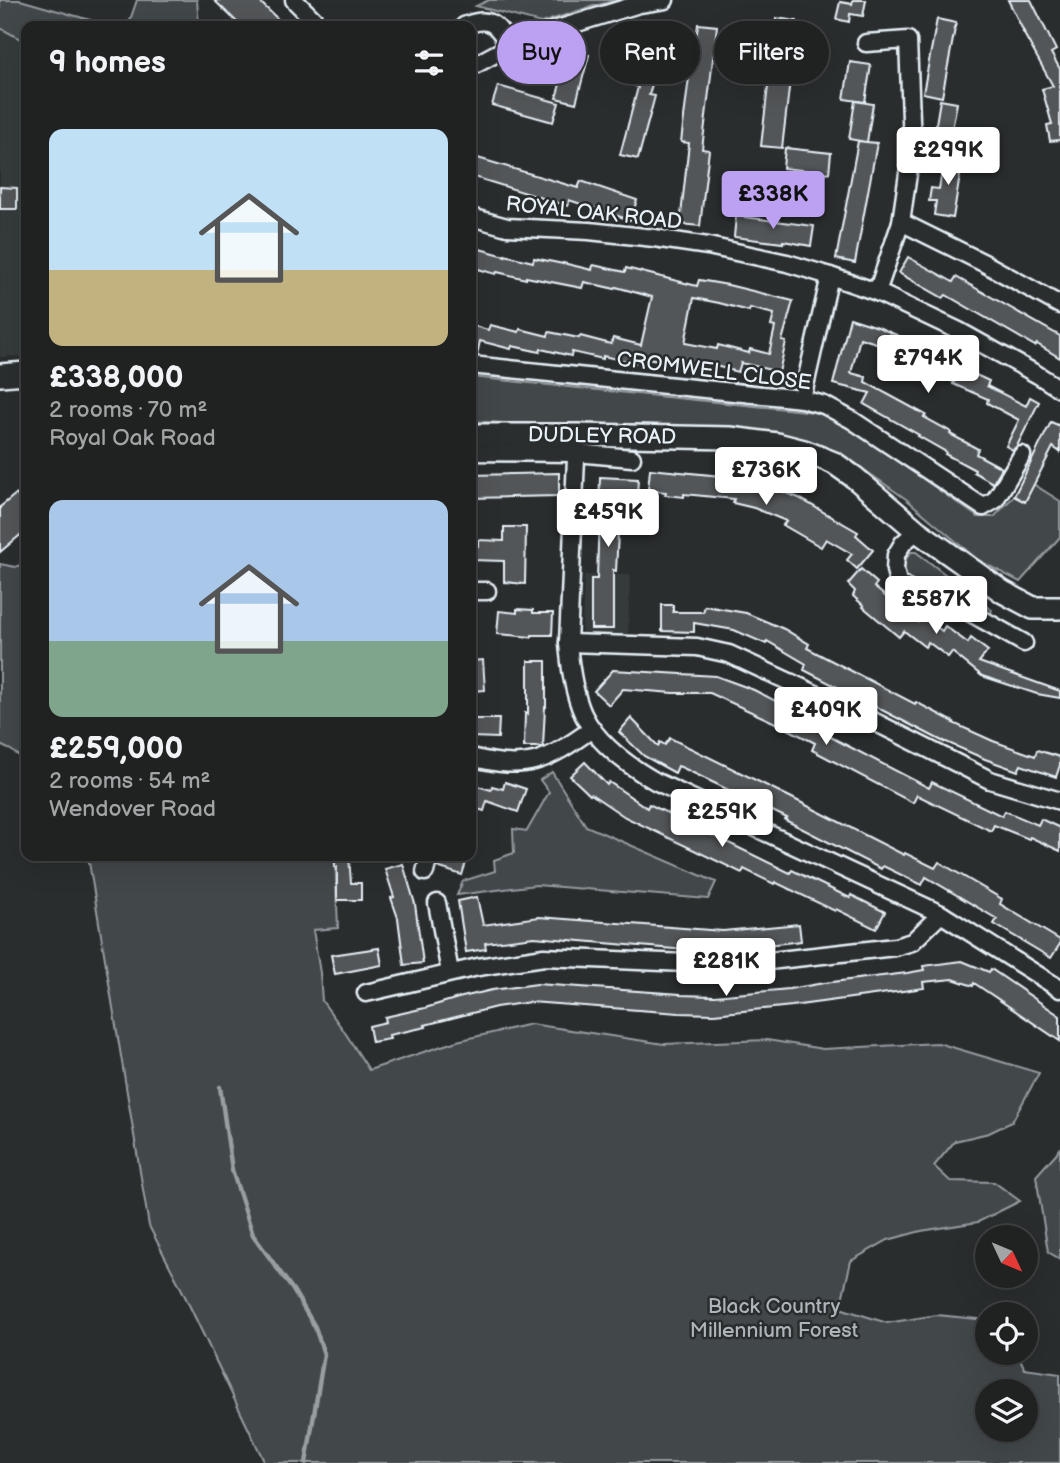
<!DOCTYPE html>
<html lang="en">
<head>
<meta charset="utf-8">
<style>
  :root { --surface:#202222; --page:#2d2f2f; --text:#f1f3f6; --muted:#a2a4a5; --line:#3d3f40; --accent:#bca0f2 }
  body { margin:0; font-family:"Balsamiq Sans",sans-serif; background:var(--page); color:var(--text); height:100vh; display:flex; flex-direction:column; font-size:26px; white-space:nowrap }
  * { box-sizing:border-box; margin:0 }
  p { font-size:23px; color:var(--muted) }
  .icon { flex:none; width:38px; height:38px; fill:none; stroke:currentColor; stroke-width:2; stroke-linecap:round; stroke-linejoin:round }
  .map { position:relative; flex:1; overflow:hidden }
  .sheet { position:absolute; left:21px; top:21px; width:455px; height:840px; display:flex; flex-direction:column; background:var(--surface); border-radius:14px; box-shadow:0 7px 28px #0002,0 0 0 2px var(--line) }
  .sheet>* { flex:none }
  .hud { position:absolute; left:497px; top:21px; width:457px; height:63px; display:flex; gap:14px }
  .needle { width:46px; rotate:134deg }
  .fabs { position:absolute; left:975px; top:1225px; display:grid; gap:14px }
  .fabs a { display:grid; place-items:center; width:63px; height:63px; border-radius:50%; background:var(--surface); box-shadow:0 7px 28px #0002,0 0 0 2px var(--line); font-size:35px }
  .price { position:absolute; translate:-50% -60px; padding:0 16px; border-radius:7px; background:#fff; color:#222; font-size:23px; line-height:46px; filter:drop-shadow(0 2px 4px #0008) }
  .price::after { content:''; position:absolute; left:50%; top:42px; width:21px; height:16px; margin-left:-10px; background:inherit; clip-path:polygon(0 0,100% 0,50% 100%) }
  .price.current { background:var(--accent); color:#111 }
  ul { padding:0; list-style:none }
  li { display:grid; align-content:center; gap:14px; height:371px; padding:0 28px }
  li span { display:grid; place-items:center; height:217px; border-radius:14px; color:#555 }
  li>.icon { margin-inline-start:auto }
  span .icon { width:126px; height:126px; fill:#fffc; stroke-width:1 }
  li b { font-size:30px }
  h2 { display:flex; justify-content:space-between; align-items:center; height:84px; padding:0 28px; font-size:30px }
  .pill { padding:0 24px; border-radius:32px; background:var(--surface); box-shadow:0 7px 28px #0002,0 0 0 2px var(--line); font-size:24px; line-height:63px }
  .pill.current { background:var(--accent); color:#111 }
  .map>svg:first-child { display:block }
  .built { fill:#363a3b }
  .green { fill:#424648; stroke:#959ca0; stroke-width:2; fill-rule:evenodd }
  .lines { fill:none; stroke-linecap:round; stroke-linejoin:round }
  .stream { stroke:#989fa3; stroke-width:4.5 }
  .building { fill:#535759; stroke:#e8f1f8; stroke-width:2; fill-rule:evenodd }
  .street-casing { stroke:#e8f1f8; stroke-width:21 }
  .secondary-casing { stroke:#e8f1f8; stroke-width:26 }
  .street { stroke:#2a2d2e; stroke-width:16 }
  .secondary { stroke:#2a2d2e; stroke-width:21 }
  .labels { text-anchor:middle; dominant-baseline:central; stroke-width:5; stroke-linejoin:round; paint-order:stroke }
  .street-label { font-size:21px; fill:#e8f1f8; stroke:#2a2d2e }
  .park-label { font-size:21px; fill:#aeb5ba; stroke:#2a2d2e }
</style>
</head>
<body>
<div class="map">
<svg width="1060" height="1463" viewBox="0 0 1060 1463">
  <rect width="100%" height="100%" fill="#2a2d2e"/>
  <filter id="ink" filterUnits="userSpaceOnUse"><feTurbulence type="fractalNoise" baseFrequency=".0143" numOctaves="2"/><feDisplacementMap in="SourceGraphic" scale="14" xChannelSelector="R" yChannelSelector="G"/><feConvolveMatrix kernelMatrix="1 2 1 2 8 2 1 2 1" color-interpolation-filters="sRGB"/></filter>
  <g filter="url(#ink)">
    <g class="built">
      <path d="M0,28L26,42V356L0,357Z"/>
      <path d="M584,575H630L628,636L582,634Z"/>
    </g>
    <g class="green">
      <path d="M0,0H20L111,26H26V42L0,28Z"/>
      <path d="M137,0H197L199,26H128Z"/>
      <path d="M489,0H619L593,6L541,23L476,6Z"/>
      <path d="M471,377L815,412L838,420L978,517H994L1014,496L1025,502L1033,484L1060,501V537L1020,582L978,560L906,499L850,460L803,440L769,432L639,424L503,423L471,421Z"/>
      <path d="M911,552H916L992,610L990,616L915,583L904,574V562Z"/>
      <path d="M26,563V761L11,750L0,745V564L15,567Z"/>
      <path d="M552,772L586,826L716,882L708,899L536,885L457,895L463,881L495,871L494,860L514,853L513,829L527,831L549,792L540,780Z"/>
      <path d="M88,856H335L338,928L313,930L320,973L322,1001L344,1031L369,1070L457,1041L531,1024L664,1044L767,1040L823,1049L938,1043L1039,1073L1012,1122L989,1133L955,1141L934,1166L950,1181L994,1182L1020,1201L978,1222L921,1231L888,1240L851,1261L840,1308L887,1323L937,1315L987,1320V1353H1017L1025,1369L1060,1374V1463H263V1459L181,1288L149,1226ZM987,1391H1026V1430H987Z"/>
      <path d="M1060,1149V1259L1048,1252L1036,1176Z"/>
    </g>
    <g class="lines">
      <path class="stream" d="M220,1087L232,1170L253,1235L293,1290L315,1327L324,1354L306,1463"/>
    </g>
    <g class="building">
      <path d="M214,0H258L285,26H241Z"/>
      <path d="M853,0H866L863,16L850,14L849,22L836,19L840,2L852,4Z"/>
      <path d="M1008,0H1031L1056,50L1051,53L1060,69V140L1050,141L1047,125L1052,124L1042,89L1053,86L1023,32H1024Z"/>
      <path d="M776,18L797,21L782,148L761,146Z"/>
      <path d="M937,19L956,23L942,97L923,93Z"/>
      <path d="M698,24L717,26L702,149L709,150L700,226L680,224L689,143L681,142L690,69H692Z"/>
      <path d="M643,36L664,42L649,95L655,96L638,159L620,155L638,87L630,84Z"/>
      <path d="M570,50L589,55L576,103L556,98Z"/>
      <path d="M850,62L871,65L865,102L844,99Z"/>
      <path d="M498,86L559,103L553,122L492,105Z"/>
      <path d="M940,100L957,103L948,151L932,148Z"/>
      <path d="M855,101L873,104L867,142L877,143L855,263L836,259L858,141L866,142L849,139Z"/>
      <path d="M785,148L831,153L829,173L783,168Z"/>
      <path d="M945,154L963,157L953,218L934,215L936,201H929L931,188L939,189Z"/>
      <path d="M471,156L578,188L581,181L637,200L630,220L569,200L568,206L471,176Z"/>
      <path d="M0,187L17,188V209H0Z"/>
      <path d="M736,216L814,226L811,246L783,241V243L734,237Z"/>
      <path d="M476,248L505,256V255L533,262L534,258L563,264V263L592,270L593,265L625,272L626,268L697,286L699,280L728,285L793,301L782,341L786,342L779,372L741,363L738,372L708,364V366L681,360L680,364L636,356L635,363L603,356V359L572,352L571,356L541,349L540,352L512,346L511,349L480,341L477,355H471V325L488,330L490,325L519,332L520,329L548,336L549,332L579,338L580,336L611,344L613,338L641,345L652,297L616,287L615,289L584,282L582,288L526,277V279L497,272L496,274L471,267ZM694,298L719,303L749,311L750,308L774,314L771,326L775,327L769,354L750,349L749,353L718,345L717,349L685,343Z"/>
      <path d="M908,257L953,282L956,277L1060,336V358L1037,344L1035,346L946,295L943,298L899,273Z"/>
      <path d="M850,318L878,327L922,346L920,349L989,381L987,386L1026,406L1030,397L1039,402L1017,446L1013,450L1006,446L1019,420L987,403L988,399L953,384L954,382L919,367L920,366L885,350L886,346L860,338L851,373L866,377L865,382L926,415L924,417L951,432L950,434L978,449L976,454L1002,468L993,483L974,472L975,470L945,454L946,452L918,436L919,435L864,404L870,393L833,384Z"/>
      <path d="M1051,422L1060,426V452L1053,447L1025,502L1014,496Z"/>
      <path d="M650,469L731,477V479L769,487V486L799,498L858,532L856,535L873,550L857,569L847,560L852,554L826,539L821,547L783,525L786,521L754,508L733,503L734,499L684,494V497L665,495L666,492L648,490Z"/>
      <path d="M559,473V496L471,498V475Z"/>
      <path d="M600,477L638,479L637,496L620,495L616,571L613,570V629H591V579H597Z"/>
      <path d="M16,494L26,507V522L22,526L25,531L0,552V507Z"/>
      <path d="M504,527H526L525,584L504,582V561L471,560V546H478V540L504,541Z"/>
      <path d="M861,569L877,583L874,587L918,622L922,616L942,631L945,626L968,643L971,638L988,651L979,662L1060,691V698L1037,694L982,676L952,652L948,657L928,642L925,647L904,631L899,637L863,607L864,606L853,596L855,591L848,584Z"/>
      <path d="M662,605H673V612H703L705,606L746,613L784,629L809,644L807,648L915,704L916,702L954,722L953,723L993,741L1035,756L1037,750L1060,757V765L1056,777L1021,765L1018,771L985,759L944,741V742L804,670L806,664L767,641L766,644L734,630L694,623V632L662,631Z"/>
      <path d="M517,609L533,610V613H553L552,635H532V637L497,634L499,611L517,613Z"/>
      <path d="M483,660L485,690L471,691V661Z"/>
      <path d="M528,661H546V707H545L543,747H524L525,713L528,714Z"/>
      <path d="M613,670L716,676L754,690L824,726L821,732L929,788L932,782L1002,816L1005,811L1038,825L1041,819L1060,828V851L1030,837L1029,839L994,825L991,831L917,795L913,803L812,750L815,743L782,726L710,693H673L623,689L609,705L594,691Z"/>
      <path d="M631,718L658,746L660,742L665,745L670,738L790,797L904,855L905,853L935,868L939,862L1002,899L1000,904L1060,940V944L1051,958L994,924L997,919L926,877L922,885L883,866L881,869L785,820L787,818L683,768L678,766L675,773L644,756L619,732Z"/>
      <path d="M471,719H499L498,738L471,737Z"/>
      <path d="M585,762L607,785L609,782L647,808L649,804L790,873L792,870L850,898L851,895L885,912L876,929L836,909L835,911L775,882L774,884L744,869L742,873L625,817L591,794L590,795L570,776Z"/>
      <path d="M505,782L526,789L518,812L487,801L484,811L471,807V784L491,790L492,786L503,789Z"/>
      <path d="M335,856H349L351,883H361V900H337V867H335Z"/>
      <path d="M439,856H468L462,875L437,867Z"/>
      <path d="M403,864L415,904L423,963L404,965L398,918L391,898L394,897L385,869Z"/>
      <path d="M477,897L483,925L539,917L723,931L799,924L801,941L723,950H686L534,937L485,943L486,949L466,952L458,901Z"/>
      <path d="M379,948L382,965L335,974L331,955Z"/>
      <path d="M962,961L989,972L991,969L1060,1016V1041L974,983L973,986L953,979L923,982L924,988L903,991L792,1006L714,1014L679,1013L530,1002L496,1007L456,1017L425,1025L426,1027L389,1035L390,1039L372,1042L369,1026L386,1022L385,1017L425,1008L458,998L492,990L537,984L680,994V995L715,996L789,989L824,983L907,973L924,970L923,966Z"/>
    </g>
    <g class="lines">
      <g class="street-casing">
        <g id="street">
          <path d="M294,0L320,26"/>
          <path d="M464,26C491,15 496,24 510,46"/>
          <path d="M866,43L908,40L912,146L901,222L877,292"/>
          <path d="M471,67L510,46L551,31L639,4L665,0"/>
          <path d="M471,217L507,227L589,231L654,238L708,246L787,263L830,276L877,292L959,331L1038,375L1060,389"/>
          <path d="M901,222L984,263L1060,305"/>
          <path d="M471,365L802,399L824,405L852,420L983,507L995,500L1022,455"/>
          <path d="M802,399L830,276"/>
          <path d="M577,435L568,643C570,666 573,692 583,714C597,743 627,765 655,781L941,914L1060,989"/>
          <path d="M471,452L576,453L632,458"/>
          <path d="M917,531L903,543L896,555L895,570L898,582L908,589L969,612L1024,643"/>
          <path d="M471,591H487"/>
          <path d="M568,643L697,647L729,654L859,714L990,780L1060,801"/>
          <path d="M471,757C527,772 547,761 592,729"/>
          <path d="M425,872L429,856"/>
          <path d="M437,903L450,972"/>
          <path d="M366,993L478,967L544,957L734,965L895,947L912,942L941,914"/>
        </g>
      </g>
      <g class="secondary-casing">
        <g id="secondary">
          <path d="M0,375L26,373"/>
          <path d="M471,435H577L730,438L777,444L804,451L834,463L854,477L917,531L1003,592L1033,608H1060"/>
        </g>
      </g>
      <use href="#street" class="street"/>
      <use href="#secondary" class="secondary"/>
    </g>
  </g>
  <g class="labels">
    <g class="street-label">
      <text transform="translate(594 213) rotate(6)">ROYAL OAK ROAD</text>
      <text transform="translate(714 371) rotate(7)">CROMWELL CLOSE</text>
      <text transform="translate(602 436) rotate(1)">DUDLEY ROAD</text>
    </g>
    <g class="park-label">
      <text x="774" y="1306">Black Country<tspan x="774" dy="24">Millennium Forest</tspan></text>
    </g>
  </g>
</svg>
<div class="fabs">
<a><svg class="needle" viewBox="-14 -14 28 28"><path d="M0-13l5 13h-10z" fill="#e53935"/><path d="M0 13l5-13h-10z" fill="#a2a4a5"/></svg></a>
<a><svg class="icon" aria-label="locate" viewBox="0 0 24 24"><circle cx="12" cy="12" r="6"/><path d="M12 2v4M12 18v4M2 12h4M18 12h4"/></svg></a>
<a><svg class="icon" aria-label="layers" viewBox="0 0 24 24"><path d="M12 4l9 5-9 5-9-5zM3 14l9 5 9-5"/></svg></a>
</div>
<b class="price" style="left:948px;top:187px">£299K</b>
<b class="price current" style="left:773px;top:231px">£338K</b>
<b class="price" style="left:928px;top:395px">£794K</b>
<b class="price" style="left:766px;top:507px">£736K</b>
<b class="price" style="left:608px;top:549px">£459K</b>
<b class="price" style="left:936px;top:636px">£587K</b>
<b class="price" style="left:826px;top:747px">£409K</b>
<b class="price" style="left:722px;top:849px">£259K</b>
<b class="price" style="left:726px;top:998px">£281K</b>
<div class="hud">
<a class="pill current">Buy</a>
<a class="pill">Rent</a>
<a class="pill">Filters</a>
</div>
<section class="sheet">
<h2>9 homes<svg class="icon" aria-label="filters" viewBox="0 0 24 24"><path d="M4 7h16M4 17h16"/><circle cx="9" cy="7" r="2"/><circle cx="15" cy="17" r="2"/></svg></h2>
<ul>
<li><span style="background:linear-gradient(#bfe0f5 65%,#c2b280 0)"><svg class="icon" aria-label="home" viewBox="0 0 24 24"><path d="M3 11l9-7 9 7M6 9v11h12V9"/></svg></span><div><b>£338,000</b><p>2 rooms · 70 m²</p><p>Royal Oak Road</p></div></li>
<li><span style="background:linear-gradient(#a9c7e8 65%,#7fa58c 0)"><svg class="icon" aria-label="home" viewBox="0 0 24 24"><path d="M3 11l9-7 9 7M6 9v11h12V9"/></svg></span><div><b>£259,000</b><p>2 rooms · 54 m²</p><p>Wendover Road</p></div></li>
</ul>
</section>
</div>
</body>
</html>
